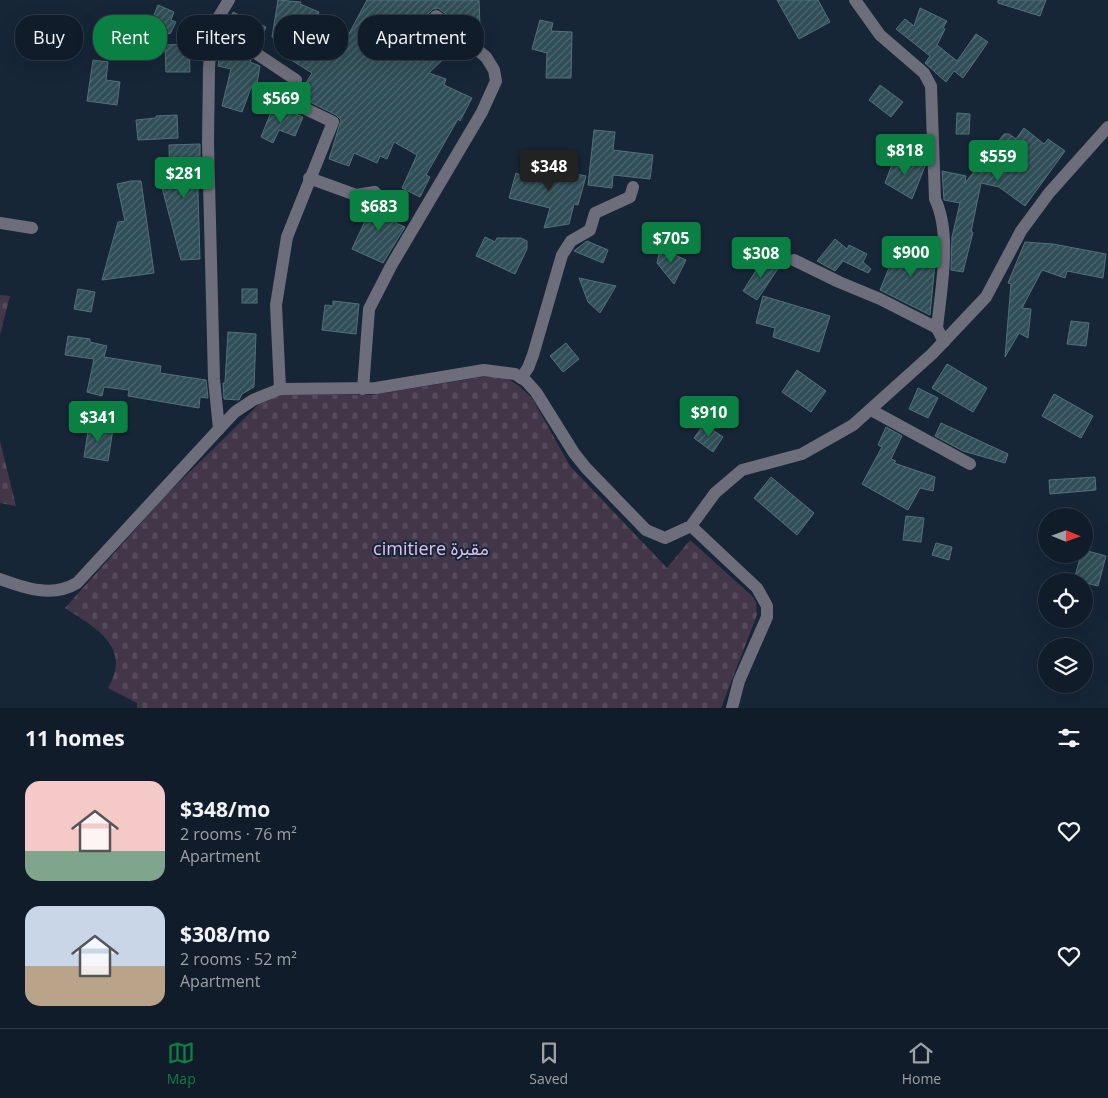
<!DOCTYPE html>
<html lang="en">
<head>
<meta charset="utf-8">
<style>
  :root { --surface:#101c29; --page:#192531; --text:#f1f3f6; --muted:#9ca1a8; --line:#303a46; --accent:#0b8043 }
  body { margin:0; font-family:"Open Sans","Noto Sans Arabic",sans-serif; background:var(--page); color:var(--text); height:100vh; display:flex; flex-direction:column; font-size:19px; white-space:nowrap }
  * { box-sizing:border-box; margin:0 }
  p { font-size:16px; color:var(--muted) }
  .icon { flex:none; width:28px; height:28px; fill:none; stroke:currentColor; stroke-width:2; stroke-linecap:round; stroke-linejoin:round }
  .map { position:relative; height:708px; overflow:hidden }
  .sheet { display:flex; flex-direction:column; background:var(--surface); flex:1 }
  .sheet>* { flex:none }
  .banner { position:absolute; left:15px; top:15px; width:500px; height:45px; display:flex; gap:10px }
  .needle { width:32px; rotate:91deg }
  .buttons { position:absolute; left:1038px; top:508px; display:grid; gap:10px }
  .buttons a { display:grid; place-items:center; width:55px; height:55px; border-radius:50%; background:var(--surface); box-shadow:0 5px 20px #0002,0 0 0 1px var(--line); font-size:25px }
  .price { position:absolute; translate:-50% -42px; padding:0 11px; border-radius:5px; background:var(--accent); color:#fff; font-size:16px; line-height:32px; filter:drop-shadow(0 1px 2px #0008) }
  .price::after { content:''; position:absolute; left:50%; top:30px; width:15px; height:11px; margin-left:-8px; background:inherit; clip-path:polygon(0 0,100% 0,50% 100%) }
  .price.on { background:#222; color:#fff }
  ul { padding:0; list-style:none }
  li { display:flex; align-items:center; gap:15px; height:125px; padding:0 25px }
  li span { display:grid; place-items:center; flex:none; width:140px; height:100px; border-radius:15px; color:#555 }
  li>.icon { margin-inline-start:auto }
  span .icon { width:60px; height:60px; fill:#fffc; stroke-width:1 }
  li b { font-size:21px }
  h2 { display:flex; justify-content:space-between; align-items:center; height:60px; padding:0 25px; font-size:21px }
  .chip { padding:0 18px; border-radius:20px; background:var(--surface); box-shadow:0 5px 20px #0002,0 0 0 1px var(--line); font-size:18px; line-height:45px }
  .chip.on { background:var(--accent); color:#fff }
  .dock { display:flex; justify-content:space-around; align-items:center; height:70px; border-top:1px solid var(--line); background:var(--surface); font-size:14px; color:var(--muted) }
  .dock a { display:grid; justify-items:center; gap:2px }
  .dock .on { color:var(--accent) }
  .map>svg:first-child { display:block }
  .cemetery { fill:url(#cemetery-stones) }
  .building { fill:url(#building-hatch); stroke:#52717a }
  .lines { fill:none; stroke-linecap:round; stroke-linejoin:round }
  .minor { stroke:#6d6d7b; stroke-width:12 }
  .labels { text-anchor:middle; dominant-baseline:central; stroke-width:4; stroke-linejoin:round; paint-order:stroke }
  .park-label { font-size:18px; fill:#e3c0f2; stroke:#162637 }
</style>
</head>
<body>
<div class="map">
<svg width="1108" height="708" viewBox="0 0 1108 708">
  <defs>
    <pattern id="cemetery-stones" width="16" height="16" patternUnits="userSpaceOnUse" patternTransform="scale(1.25)"><rect width="16" height="16" fill="#433649"/><path d="M2 7V4a2 2 0 0 1 4 0v3zM10 15v-3a2 2 0 0 1 4 0v3z" fill="#554a5b"/></pattern>
    <pattern id="building-hatch" width="6" height="6" patternUnits="userSpaceOnUse" patternTransform="scale(1.25)"><rect width="6" height="6" fill="#304e57"/><path d="M-1 1l2-2M0 6l6-6M5 7l2-2" fill="none" stroke="#4e6870"/></pattern>
  </defs>
  <rect width="100%" height="100%" fill="#162637"/>
  <g class="cemetery">
    <path d="M0,295L10,296L0,335Z"/>
    <path d="M500,374L519,386L532,398L570,466L667,568L690,540L752,596L756,602L757,615L721,708H137V703L108,688C132,647 96,628 65,608L166,495L260,403L280,395H372Z"/>
    <path d="M0,441L16,506L0,503Z"/>
  </g>
  <g class="building">
    <path d="M278,0L301,2L300,4L319,12L314,25L345,41L367,0H479L480,26L473,35L438,8L433,9L428,14L431,22L458,45L429,73L446,79L444,85L472,98L460,121L458,119L426,175L430,177L420,197L402,188L417,155L394,142L387,159L380,156L377,163L354,153L349,166L329,159L341,120L336,115L298,96L312,73L288,58L298,41L272,37Z"/>
    <path d="M777,0H818L830,22L799,39Z"/>
    <path d="M998,0H1046L1040,16L998,3Z"/>
    <path d="M158,5L174,12L171,20L176,22L170,34L150,25Z"/>
    <path d="M920,8L947,21L943,28L945,29L937,45L957,61L976,34L988,42L963,78L954,71L946,82L925,63L930,56L896,29L905,19L914,26Z"/>
    <path d="M233,12L266,27L258,45L225,31Z"/>
    <path d="M540,20L553,23L551,31L572,32L571,78H546L547,53L532,49Z"/>
    <path d="M189,44L190,72H166L165,45Z"/>
    <path d="M221,47L247,57L251,60L250,62L260,66L256,89L251,88L242,112L222,106L231,69L218,66Z"/>
    <path d="M93,60L108,62L106,80L120,82L117,105L87,101Z"/>
    <path d="M880,85L903,102L891,117L869,100Z"/>
    <path d="M274,105L303,117L295,136L279,130L273,143L261,137Z"/>
    <path d="M957,113L970,114L969,134H956Z"/>
    <path d="M177,115L178,138L138,140L136,120L156,118V116Z"/>
    <path d="M1024,128L1044,144L1048,139L1065,151L1025,206L999,187L981,183L971,232H973L963,272L951,270L952,237L960,203L944,200L942,171L966,176L965,183L1004,134H1009L1016,139Z"/>
    <path d="M594,130L615,132L613,150L653,155L650,179L613,175L612,188L588,185Z"/>
    <path d="M200,144V161H197L200,259L181,260L160,180H170L169,145Z"/>
    <path d="M896,154L925,166L912,199L885,183Z"/>
    <path d="M524,163L586,176L578,205L574,204L569,224L544,228L550,208L509,198L516,173L520,175Z"/>
    <path d="M131,181H141L154,273L102,280L118,222L125,221L117,184Z"/>
    <path d="M375,200L401,212L396,223L405,227L383,263L352,249Z"/>
    <path d="M485,237L495,242L497,238H521L527,241V249L515,274L476,256Z"/>
    <path d="M835,239L847,249L849,245L867,254L863,262L871,269L868,273L843,261L835,271L817,261Z"/>
    <path d="M587,241L608,250L603,263L574,251Z"/>
    <path d="M1025,242L1053,244L1106,254L1103,278L1067,271L1065,278L1042,270L1022,308L1031,309L1028,338L1019,333L1005,357L1011,284L1008,283Z"/>
    <path d="M899,243L921,252H936L930,315L880,290Z"/>
    <path d="M660,248L686,260L674,284L657,263Z"/>
    <path d="M764,258L779,267L757,300L743,291Z"/>
    <path d="M579,278L616,286L600,313L588,302Z"/>
    <path d="M78,289L95,292L91,312L74,309Z"/>
    <rect x="242" y="289" width="15" height="14"/>
    <path d="M763,296L830,316L819,352L773,337L775,328L756,323Z"/>
    <path d="M333,301L359,304L356,334L322,330L325,305L333,306Z"/>
    <path d="M1071,321L1089,323L1086,346L1067,344Z"/>
    <path d="M228,332L256,334L254,387L242,394L239,400L224,399L223,383H225Z"/>
    <path d="M68,336L90,339V342L107,346L104,357L161,366L160,373L206,380L208,398L200,397L199,408L128,396L129,390L104,387L102,396L87,392L94,359L65,355Z"/>
    <path d="M566,343L579,359L563,372L550,356Z"/>
    <path d="M947,364L987,388L973,412L932,388Z"/>
    <path d="M797,370L826,391L811,412L782,392Z"/>
    <path d="M918,388L938,398L928,418L909,409Z"/>
    <path d="M1054,394L1093,416L1081,438L1042,416Z"/>
    <path d="M941,423L1008,454L1005,463L963,451L935,436Z"/>
    <path d="M704,424L723,437L713,452L694,438Z"/>
    <path d="M89,425L113,429L108,461L84,457Z"/>
    <path d="M886,427L902,436L891,459L896,461L894,463L935,477L933,491L920,488L908,510L862,484L882,447L878,445Z"/>
    <path d="M771,477L814,513L797,535L754,498Z"/>
    <path d="M1095,477L1096,490L1050,494L1049,480Z"/>
    <path d="M906,516L924,518L921,542L903,540Z"/>
    <path d="M936,543L952,547L949,560L932,555Z"/>
    <path d="M1084,550L1106,556L1098,586L1074,580L1081,554H1084Z"/>
  </g>
  <g class="lines">
    <g class="minor">
      <path d="M229,0L215,23L211,41L209,68L208,143L214,379L219,429L235,412L253,400L280,389L376,388L484,370L515,374L526,381L536,392L574,453L586,468L646,530L665,538L691,526L715,493L742,470L802,454L853,425L932,354L986,297L1021,231L1049,193L1108,127"/>
      <path d="M855,0L880,35L924,73L931,86L935,199C952,234 941,289 937,328L944,342"/>
      <path d="M212,34L251,50L296,80L287,100L333,122L287,237L276,305L280,389"/>
      <path d="M309,178L356,195L375,192"/>
      <path d="M0,223L32,228"/>
      <path d="M794,260L839,282L880,299L937,328"/>
      <path d="M521,378L528,368L533,355L562,255L571,241L590,230L595,213L630,197L633,187"/>
      <path d="M363,389L369,309L391,266L482,112L496,81L494,70L486,57L436,16"/>
      <path d="M871,410L970,464"/>
      <path d="M691,526L757,588L767,606V617L739,681L732,708"/>
      <path d="M0,579C25,588 52,598 77,583L219,429"/>
    </g>
  </g>
  <g class="labels">
    <g class="park-label">
      <text x="431" y="548">cimitiere مقبرة</text>
    </g>
  </g>
</svg>
<div class="buttons">
<a><svg class="needle" viewBox="-14 -14 28 28"><path d="M0-13l5 13h-10z" fill="#e53935"/><path d="M0 13l5-13h-10z" fill="#9ca1a8"/></svg></a>
<a><svg class="icon" aria-label="locate" viewBox="0 0 24 24"><circle cx="12" cy="12" r="6"/><path d="M12 2v4M12 18v4M2 12h4M18 12h4"/></svg></a>
<a><svg class="icon" aria-label="layers" viewBox="0 0 24 24"><path d="M12 4l9 5-9 5-9-5zM3 14l9 5 9-5"/></svg></a>
</div>
<b class="price" style="left:281px;top:124px">$569</b>
<b class="price" style="left:905px;top:176px">$818</b>
<b class="price" style="left:998px;top:182px">$559</b>
<b class="price on" style="left:549px;top:192px">$348</b>
<b class="price" style="left:184px;top:199px">$281</b>
<b class="price" style="left:379px;top:232px">$683</b>
<b class="price" style="left:671px;top:264px">$705</b>
<b class="price" style="left:911px;top:278px">$900</b>
<b class="price" style="left:761px;top:279px">$308</b>
<b class="price" style="left:709px;top:438px">$910</b>
<b class="price" style="left:98px;top:443px">$341</b>
<div class="banner">
<a class="chip">Buy</a>
<a class="chip on">Rent</a>
<a class="chip">Filters</a>
<a class="chip">New</a>
<a class="chip">Apartment</a>
</div>
</div>
<section class="sheet">
<h2>11 homes<svg class="icon" aria-label="filters" viewBox="0 0 24 24"><path d="M4 7h16M4 17h16"/><circle cx="9" cy="7" r="2"/><circle cx="15" cy="17" r="2"/></svg></h2>
<ul>
<li><span style="background:linear-gradient(#f6c9c9 70%,#7fa58c 0)"><svg class="icon" aria-label="home" viewBox="0 0 24 24"><path d="M3 11l9-7 9 7M6 9v11h12V9"/></svg></span><div><b>$348/mo</b><p>2 rooms · 76 m²</p><p>Apartment</p></div><svg class="icon" aria-label="heart" viewBox="0 0 24 24"><path d="M12 20l-8-8c-3-5 5-10 8-4 3-6 11-1 8 4z"/></svg></li>
<li><span style="background:linear-gradient(#c9d6e8 60%,#b9a48a 0)"><svg class="icon" aria-label="home" viewBox="0 0 24 24"><path d="M3 11l9-7 9 7M6 9v11h12V9"/></svg></span><div><b>$308/mo</b><p>2 rooms · 52 m²</p><p>Apartment</p></div><svg class="icon" aria-label="heart" viewBox="0 0 24 24"><path d="M12 20l-8-8c-3-5 5-10 8-4 3-6 11-1 8 4z"/></svg></li>
</ul>
</section>
<nav class="dock">
<a class="on"><svg class="icon" aria-label="map" viewBox="0 0 24 24"><path d="M3 6l6-2 6 2 6-2v14l-6 2-6-2-6 2zM9 4v14M15 6v14"/></svg>Map</a>
<a><svg class="icon" aria-label="saved" viewBox="0 0 24 24"><path d="M7 4h10v16l-5-4-5 4z"/></svg>Saved</a>
<a><svg class="icon" aria-label="home" viewBox="0 0 24 24"><path d="M3 11l9-7 9 7M6 9v11h12V9"/></svg>Home</a>
</nav>
</body>
</html>
